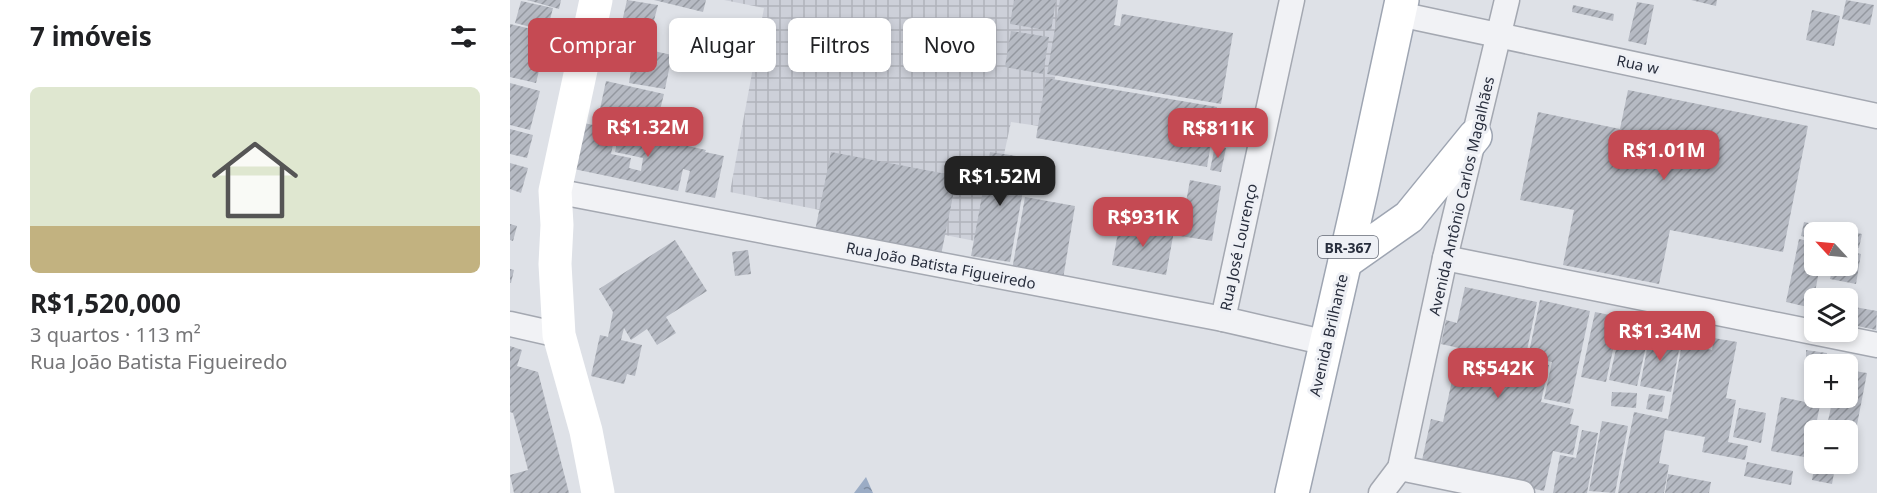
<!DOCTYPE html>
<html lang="pt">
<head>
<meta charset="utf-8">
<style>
  :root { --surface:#fff; --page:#f6f6f6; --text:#202124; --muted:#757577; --accent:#c54a53 }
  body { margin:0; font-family:"Noto Sans",sans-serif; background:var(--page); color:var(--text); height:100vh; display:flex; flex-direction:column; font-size:22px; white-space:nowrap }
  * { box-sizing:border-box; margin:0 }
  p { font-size:20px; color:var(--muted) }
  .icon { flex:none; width:33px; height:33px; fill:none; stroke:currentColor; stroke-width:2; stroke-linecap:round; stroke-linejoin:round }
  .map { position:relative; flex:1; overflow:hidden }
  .details { display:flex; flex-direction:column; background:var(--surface); width:510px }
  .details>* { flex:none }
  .banner { position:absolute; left:18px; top:18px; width:570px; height:54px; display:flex; gap:12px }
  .needle { width:39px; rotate:296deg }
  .fabs { position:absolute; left:1294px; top:222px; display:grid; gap:12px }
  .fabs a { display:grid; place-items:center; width:54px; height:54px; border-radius:9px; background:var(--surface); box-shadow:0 3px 9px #0003; font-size:30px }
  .price { position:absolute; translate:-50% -51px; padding:0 14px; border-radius:12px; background:var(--accent); color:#fff; font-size:20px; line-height:39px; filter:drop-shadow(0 2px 3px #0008) }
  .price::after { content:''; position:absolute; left:50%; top:36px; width:18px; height:14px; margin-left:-9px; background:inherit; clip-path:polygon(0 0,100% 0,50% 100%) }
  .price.on { background:#222; color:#fff }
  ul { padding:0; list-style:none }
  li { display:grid; align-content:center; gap:12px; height:318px; padding:0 30px }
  li span { display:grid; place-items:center; height:186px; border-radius:9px; color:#555 }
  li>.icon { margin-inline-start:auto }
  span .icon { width:108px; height:108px; fill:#fffc; stroke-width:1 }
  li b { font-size:26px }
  h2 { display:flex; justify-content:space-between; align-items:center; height:72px; padding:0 30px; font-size:26px }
  .tag { padding:0 21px; border-radius:9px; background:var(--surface); box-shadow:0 3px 9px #0003; font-size:21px; line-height:54px }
  .tag.on { background:var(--accent); color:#fff }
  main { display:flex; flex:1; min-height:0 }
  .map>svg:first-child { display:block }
  .industrial { fill:url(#industrial-grid) }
  .water { fill:url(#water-ripples) }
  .building { fill:url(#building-hatch) }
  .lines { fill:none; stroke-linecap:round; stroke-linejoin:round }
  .minor-casing { stroke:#a4a8b1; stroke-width:27 }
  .primary-casing { stroke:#9ea5b2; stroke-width:36 }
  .minor { stroke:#f1f2f5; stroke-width:24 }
  .secondary { stroke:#fff; stroke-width:33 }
  .primary { stroke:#fff; stroke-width:33 }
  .labels { text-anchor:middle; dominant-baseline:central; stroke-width:6; stroke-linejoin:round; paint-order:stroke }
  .shield { fill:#eef0f5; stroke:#636874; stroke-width:1.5 }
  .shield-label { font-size:14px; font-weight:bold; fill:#282e3d }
  .street-label { font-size:15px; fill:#282e3d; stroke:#eef0f5 }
</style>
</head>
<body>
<main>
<section class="details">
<h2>7 imóveis<svg class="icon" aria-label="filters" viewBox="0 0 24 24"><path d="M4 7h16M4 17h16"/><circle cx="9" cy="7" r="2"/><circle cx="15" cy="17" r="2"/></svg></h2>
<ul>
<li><span style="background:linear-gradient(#dfe7d0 75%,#c2b280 0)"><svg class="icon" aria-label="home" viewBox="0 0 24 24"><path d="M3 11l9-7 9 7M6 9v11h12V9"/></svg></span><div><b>R$1,520,000</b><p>3 quartos · 113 m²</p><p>Rua João Batista Figueiredo</p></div></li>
</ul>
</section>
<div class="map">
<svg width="1367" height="493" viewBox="0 0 1367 493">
  <defs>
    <pattern id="industrial-grid" width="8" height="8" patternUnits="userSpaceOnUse" patternTransform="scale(1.5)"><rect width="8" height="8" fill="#cdd0d9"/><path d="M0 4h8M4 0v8" fill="none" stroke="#b0b3bb"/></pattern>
    <pattern id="water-ripples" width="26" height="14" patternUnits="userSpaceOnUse" patternTransform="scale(1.5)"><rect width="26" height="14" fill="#9bacc5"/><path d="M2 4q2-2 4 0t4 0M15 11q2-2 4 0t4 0" fill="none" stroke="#7e8ca1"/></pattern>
    <pattern id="building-hatch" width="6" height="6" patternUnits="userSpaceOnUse" patternTransform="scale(1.5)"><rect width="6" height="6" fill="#b6bac3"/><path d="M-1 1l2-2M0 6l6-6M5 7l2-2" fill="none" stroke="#9498a0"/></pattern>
  </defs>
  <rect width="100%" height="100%" fill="#dee1e7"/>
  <path class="industrial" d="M214,0H559L536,127L501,122L475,243L220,192L254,8Z"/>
  <path class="water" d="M356,477L363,493H344Z"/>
  <g class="building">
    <path d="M17,0H51L49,9Z"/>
    <path d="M117,0L148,5L142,28L112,22Z"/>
    <path d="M144,0H196L193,12Z"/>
    <path d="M504,0H546L541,31L500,24Z"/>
    <path d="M550,0H608L604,25L610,26L612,14L723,33L711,104L537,74Z"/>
    <path d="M1181,0H1207L1206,6Z"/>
    <path d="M1336,0L1364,5L1360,25L1332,19Z"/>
    <path d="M11,1L43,8L37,31L5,23Z"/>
    <path d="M1127,2L1144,5L1136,45L1118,41Z"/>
    <path d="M1063,5L1104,14L1103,21L1062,12Z"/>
    <path d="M1302,10L1330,16L1324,46L1296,40Z"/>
    <path d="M0,24L38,33L26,83L0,77Z"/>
    <path d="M99,25L142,33L139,50L162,55L155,89L119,83L121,70L91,64Z"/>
    <path d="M501,31L539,37L533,74L495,67Z"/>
    <path d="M536,78L707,107L697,167L526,138Z"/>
    <path d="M96,81L154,94L147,122L90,109Z"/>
    <path d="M0,83L30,91L20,130L0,125Z"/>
    <path d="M1118,90L1298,126L1273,252L1160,230L1149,284L1053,265L1064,210L1010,200L1028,112L1110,129Z"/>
    <path d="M113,116L150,124L146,139L196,150L195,152L214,156L205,198L175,192L180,171L173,169L168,191L64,169L74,123L106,130L101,154L121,158L119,168L131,171L133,158L105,152Z"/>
    <path d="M0,129L23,135L17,158L0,154Z"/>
    <path d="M705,146L716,148L711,172L700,170Z"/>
    <path d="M321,152L447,176L431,255L305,231Z"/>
    <path d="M480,152L519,158L500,262L461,256Z"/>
    <path d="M0,163L18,168L11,193L0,189Z"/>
    <path d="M680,180L711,186L702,241L670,236Z"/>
    <path d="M515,197L565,206L553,279L502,270Z"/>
    <path d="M610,222L664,231L656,275L602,265Z"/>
    <path d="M1294,222L1352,234L1349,248L1338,246V232H1305V239L1291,236Z"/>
    <path d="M0,224L7,226L3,241L0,240Z"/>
    <path d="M1289,239L1303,242L1299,257L1305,258V266H1310L1302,308L1276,302Z"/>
    <path d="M165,240L197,291L156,317L166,333L147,345L137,329L121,340L114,328L111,340L132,345L125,376L117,374L114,384L81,376L90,335L98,337L103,312L89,289Z"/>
    <path d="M238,250L241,274L225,276L222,252Z"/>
    <path d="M1338,251L1351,254L1346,284L1320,279L1323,266H1338Z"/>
    <path d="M0,269L4,270L1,283H0Z"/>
    <path d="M955,287L1027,302L1015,360L1039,365L1031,402L1064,409L1060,424L1069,426L1063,455L1043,451L1034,491L911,465L921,419L933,422L949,348L931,344L936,320L947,323Z"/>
    <path d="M1030,300L1080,311L1060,404L1034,399L1042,362L1018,357Z"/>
    <path d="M1339,306L1367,311L1366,330L1338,324Z"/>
    <path d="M1085,312L1110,317L1096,382L1071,377Z"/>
    <path d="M1112,323L1140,329L1127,386L1099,380Z"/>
    <path d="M1140,333L1171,339L1161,392L1130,386Z"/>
    <path d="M1204,338L1227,342L1216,398L1226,400L1218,442L1238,446L1235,460L1192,452L1195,437L1155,430L1149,463L1159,465L1154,493H1108L1124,412L1158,419L1172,344L1202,350Z"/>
    <path d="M0,346L12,350L7,366L28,372L59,493H4L0,475L18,470L3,413L0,412Z"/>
    <path d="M1296,350L1317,353L1316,360L1296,358Z"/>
    <path d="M1338,370L1357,373L1341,456L1338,455V430H1316L1323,398H1338Z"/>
    <path d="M1102,392L1127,393L1126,408L1101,406Z"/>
    <path d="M1139,394L1155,396L1152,412L1136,409Z"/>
    <path d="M1271,397L1310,405L1304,435L1305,459L1261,451Z"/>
    <path d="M1229,408L1256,413L1251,443L1223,437Z"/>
    <path d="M1092,421L1118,426L1105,493L1079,491Z"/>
    <path d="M1072,430L1088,433L1077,493H1043L1050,455L1066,458Z"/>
    <path d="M1237,462L1283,471L1281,485L1234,476Z"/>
    <path d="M1304,469L1324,473L1322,484L1302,480Z"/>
    <path d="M1158,474L1201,482L1199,493H1155Z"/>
  </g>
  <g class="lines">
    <g class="minor-casing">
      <g id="minor">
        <path d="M889,14L1367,116"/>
        <path d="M45,191L713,319L817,343"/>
        <path d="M935,258L1367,345"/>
        <path d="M713,319L782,0"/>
        <path d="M0,324L49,335"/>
        <path d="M890,468L1012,493"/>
        <path d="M871,493L890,468L935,258L997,0"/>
      </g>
    </g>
    <g class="primary-casing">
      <g id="primary">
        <path d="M835,262L899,217L965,136"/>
        <path d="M782,493L851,191L892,0"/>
      </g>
    </g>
    <use href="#minor" class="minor"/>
    <path class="secondary" d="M86,0L45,191L47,225L45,264L49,335L76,431L88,493"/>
    <use href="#primary" class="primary"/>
  </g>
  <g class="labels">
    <rect class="shield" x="808" y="236" width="60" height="22" rx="4.5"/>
    <g class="shield-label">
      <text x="838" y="247">BR-367</text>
    </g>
    <g class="street-label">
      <text transform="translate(1128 64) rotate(12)">Rua w</text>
      <text transform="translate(951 196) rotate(-77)">Avenida Antônio Carlos Magalhães</text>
      <text transform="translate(728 247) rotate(-78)">Rua José Lourenço</text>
      <text transform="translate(431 265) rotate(11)">Rua João Batista Figueiredo</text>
      <text transform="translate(818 335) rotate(-77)">Avenida Brilhante</text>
    </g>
  </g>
</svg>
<div class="fabs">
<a><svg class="needle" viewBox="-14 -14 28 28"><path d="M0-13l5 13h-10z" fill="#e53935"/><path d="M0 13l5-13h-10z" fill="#757577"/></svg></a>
<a><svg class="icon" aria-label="layers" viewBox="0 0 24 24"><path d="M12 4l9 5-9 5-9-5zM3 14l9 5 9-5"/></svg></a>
<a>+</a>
<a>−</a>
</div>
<b class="price" style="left:138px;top:158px">R$1.32M</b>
<b class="price" style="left:708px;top:159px">R$811K</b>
<b class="price" style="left:1154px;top:181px">R$1.01M</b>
<b class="price on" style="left:490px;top:207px">R$1.52M</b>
<b class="price" style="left:633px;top:248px">R$931K</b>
<b class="price" style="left:1150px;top:362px">R$1.34M</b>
<b class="price" style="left:988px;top:399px">R$542K</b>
<div class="banner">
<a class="tag on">Comprar</a>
<a class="tag">Alugar</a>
<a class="tag">Filtros</a>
<a class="tag">Novo</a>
</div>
</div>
</main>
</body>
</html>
